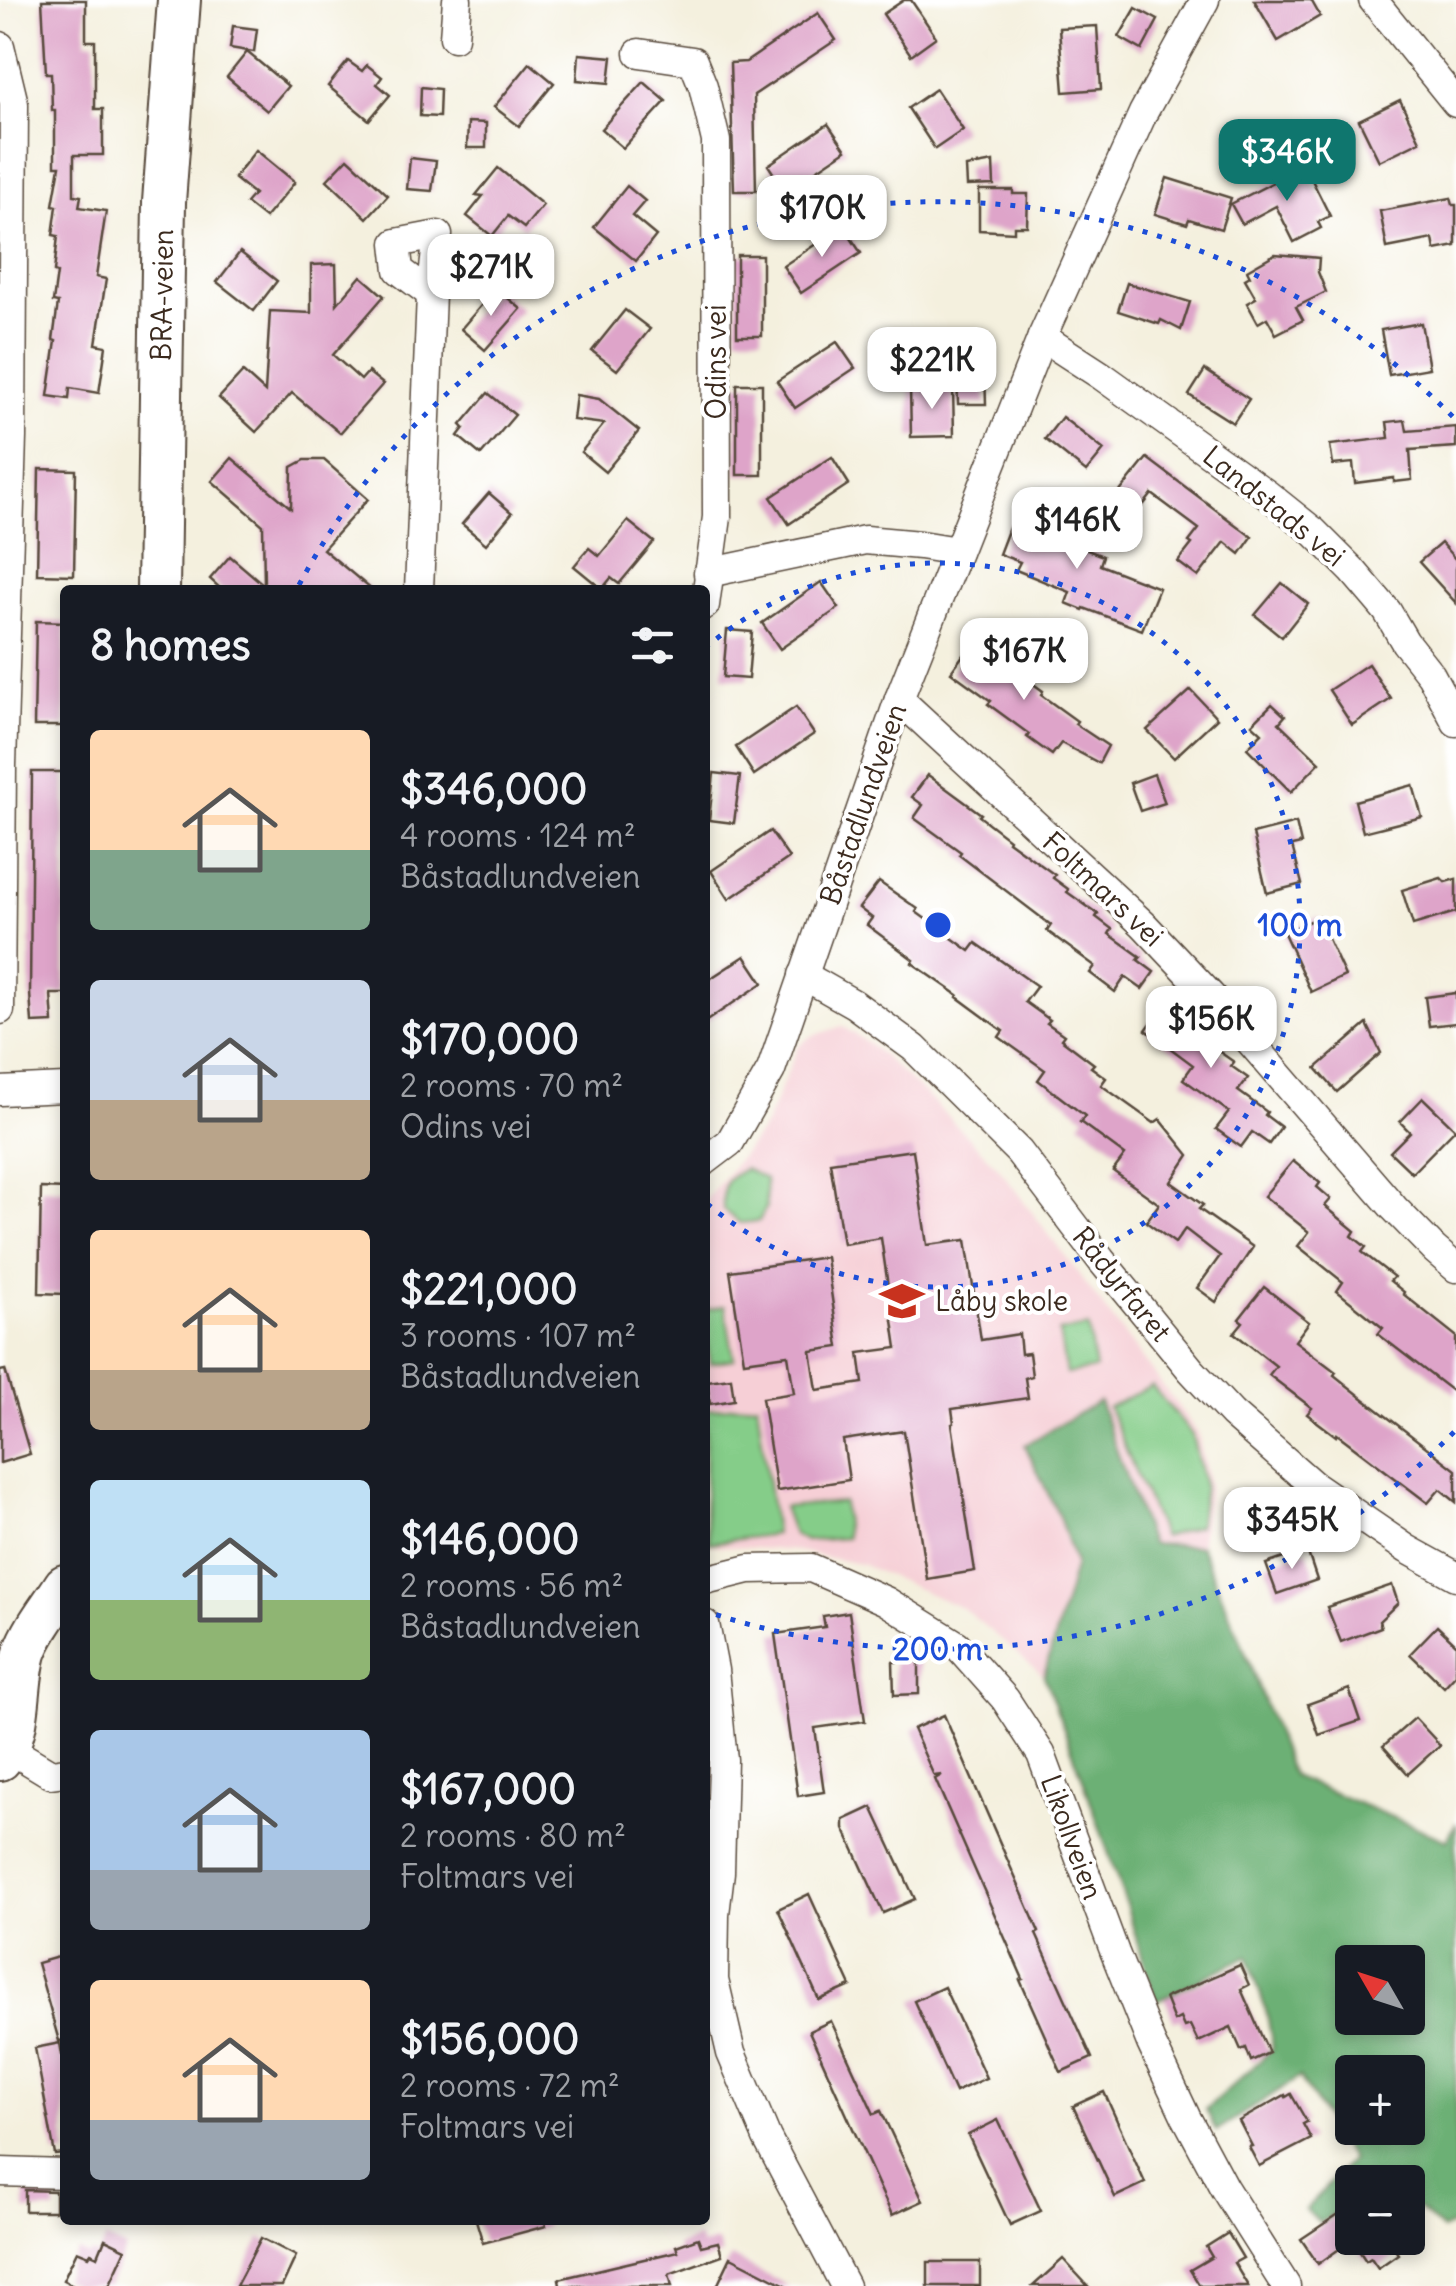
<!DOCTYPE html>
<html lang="en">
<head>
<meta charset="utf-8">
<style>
  :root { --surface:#171b24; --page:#20242c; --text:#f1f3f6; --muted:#9ea1a6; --accent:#0f766e }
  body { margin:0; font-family:Delius,sans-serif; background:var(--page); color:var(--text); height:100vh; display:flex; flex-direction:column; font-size:38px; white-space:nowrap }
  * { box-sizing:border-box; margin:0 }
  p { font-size:32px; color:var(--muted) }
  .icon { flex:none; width:55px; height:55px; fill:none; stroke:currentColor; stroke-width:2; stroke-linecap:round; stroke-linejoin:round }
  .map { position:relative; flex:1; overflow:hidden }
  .panel { position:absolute; left:60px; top:585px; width:650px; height:1640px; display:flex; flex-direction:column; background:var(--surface); border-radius:10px; box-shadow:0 5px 15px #0003 }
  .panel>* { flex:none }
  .needle { width:65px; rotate:309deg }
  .controls { position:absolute; left:1335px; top:1945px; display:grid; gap:20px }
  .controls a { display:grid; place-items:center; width:90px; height:90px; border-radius:10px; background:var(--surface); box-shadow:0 5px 15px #0003; font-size:50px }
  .price { position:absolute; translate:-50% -85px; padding:0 22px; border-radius:20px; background:#fff; color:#222; font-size:32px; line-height:65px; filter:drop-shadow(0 2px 5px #0008) }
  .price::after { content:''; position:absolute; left:50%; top:60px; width:30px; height:22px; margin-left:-15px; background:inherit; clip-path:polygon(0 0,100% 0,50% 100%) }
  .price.active { background:var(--accent); color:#fff }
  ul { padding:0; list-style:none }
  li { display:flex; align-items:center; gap:30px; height:250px; padding:0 30px }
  li span { display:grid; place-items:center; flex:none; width:280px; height:200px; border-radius:10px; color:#555 }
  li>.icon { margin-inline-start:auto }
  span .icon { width:120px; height:120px; fill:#fffc; stroke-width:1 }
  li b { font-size:42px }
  h2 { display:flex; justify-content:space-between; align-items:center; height:120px; padding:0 30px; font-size:42px }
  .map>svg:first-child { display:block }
  .built { fill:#f6cfd6 }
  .green { fill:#85cd89; stroke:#607c54; stroke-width:2.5 }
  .forest { fill:#6cb075; stroke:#546d4a; stroke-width:2.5; fill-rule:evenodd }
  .building { fill:#dea4c9 }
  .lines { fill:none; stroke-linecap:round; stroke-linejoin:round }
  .minor-casing { stroke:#57483b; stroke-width:31 }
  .primary-casing { stroke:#57483b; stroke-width:46 }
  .minor { stroke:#fff; stroke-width:28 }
  .primary { stroke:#fff; stroke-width:42 }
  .ring { fill:none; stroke:#1d4ed8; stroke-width:5; stroke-dasharray:5 10 }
  .labels { text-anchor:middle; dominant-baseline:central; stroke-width:8; stroke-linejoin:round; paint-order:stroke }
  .street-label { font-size:28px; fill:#3b2a1e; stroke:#fff }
  .poi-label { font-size:28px; fill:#3b2a1e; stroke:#fff; text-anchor:start }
  .centre { fill:#1d4ed8; stroke:#fff; stroke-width:5 }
  .ring-label { font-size:30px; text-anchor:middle; font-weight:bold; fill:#1d4ed8; stroke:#fff; stroke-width:8; stroke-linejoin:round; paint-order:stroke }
</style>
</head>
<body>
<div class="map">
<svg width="1456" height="2286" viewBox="0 0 1456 2286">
  <rect width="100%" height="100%" fill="#fff"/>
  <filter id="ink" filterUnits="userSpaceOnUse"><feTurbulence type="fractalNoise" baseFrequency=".01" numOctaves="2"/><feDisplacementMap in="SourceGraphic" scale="20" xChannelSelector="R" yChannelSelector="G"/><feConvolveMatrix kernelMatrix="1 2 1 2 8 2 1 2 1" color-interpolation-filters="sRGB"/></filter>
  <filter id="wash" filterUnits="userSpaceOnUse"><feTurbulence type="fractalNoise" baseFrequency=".0048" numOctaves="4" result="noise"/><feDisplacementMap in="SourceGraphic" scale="40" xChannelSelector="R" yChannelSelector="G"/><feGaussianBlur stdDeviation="2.25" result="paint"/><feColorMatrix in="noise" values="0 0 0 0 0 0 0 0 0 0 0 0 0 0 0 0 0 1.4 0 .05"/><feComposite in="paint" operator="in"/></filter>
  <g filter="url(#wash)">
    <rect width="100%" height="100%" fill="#f4f0de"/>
    <path class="built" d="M842,1026L869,1044L929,1098L998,1167L1198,1433L1209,1486L1200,1546L1150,1545L1100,1402L1059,1517L1075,1564L1044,1676L964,1609L863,1565L797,1551L708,1545L705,1538V1201L765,1126L798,1047L810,1037Z"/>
    <g class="green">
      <path d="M745,1169L765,1179L766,1208L759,1221L740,1223L723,1210C723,1186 721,1180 745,1169Z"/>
      <path d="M725,1306L734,1359L710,1363L705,1333V1310Z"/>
      <path d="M1088,1327L1095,1369L1066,1374L1059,1332Z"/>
      <path d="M1152,1386L1192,1435L1204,1486L1198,1526L1163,1537L1108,1407Z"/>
      <path d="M757,1403L775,1534L709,1543L705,1514V1410Z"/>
      <path d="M843,1502L846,1538L805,1541L793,1534L783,1507Z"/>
    </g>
    <path class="forest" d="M1099,1401L1150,1544L1200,1546L1241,1641L1292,1776L1447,1840L1456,1823V2223L1442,2230L1421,2211L1408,2204V2182H1352V2202L1320,2223L1305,2210L1351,2160L1300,2077L1216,2131L1206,2109L1273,2049L1267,2014L1248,1956L1156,2001L1122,1892L1080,1771L1044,1676L1075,1564L1059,1517L1025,1445ZM1352,1962H1408V2018H1352ZM1352,2072H1408V2128H1352Z"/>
    <g id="blocks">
      <g class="building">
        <path d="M42,0H86V41H95V109H103V155H74V195L81,196L79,207L106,211L96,277L106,279L96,344L106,346L99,393L70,388L69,399L48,396L56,341L53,340L58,303L53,302L57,273L54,272L58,236L53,235L57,206L53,205L60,166H55V110H52L51,73H46Z"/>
        <path d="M904,0H911L936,37L911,55L883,14Z"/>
        <path d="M1254,0H1311L1320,16L1278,41Z"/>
        <path d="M1136,8L1158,20L1142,50L1119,37Z"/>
        <path d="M818,13L836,40L754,95L756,191H734L730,63L746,62Z"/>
        <path d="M233,26L257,29L254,52L230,48Z"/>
        <path d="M1097,26L1101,89L1064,92L1059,28Z"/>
        <path d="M247,52L288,86L267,111L227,77Z"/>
        <path d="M579,54L612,57L609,83L577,80Z"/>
        <path d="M348,61L362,71L367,65L382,77L377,84L390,95L369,120L328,86Z"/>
        <path d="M530,63L554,83L519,126L494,107Z"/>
        <path d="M644,82L666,101L623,148L601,129Z"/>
        <path d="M421,87L440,89L439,117L420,116Z"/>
        <path d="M936,89L963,130L935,149L908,108Z"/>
        <path d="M1400,100L1420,141L1379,161L1359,120Z"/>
        <path d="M468,122L486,123V148H467Z"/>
        <path d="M828,124L846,150L785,191L768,165Z"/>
        <path d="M256,150L295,182L265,218L246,203L254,194L234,178Z"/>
        <path d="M348,158L388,195L367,218L327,180Z"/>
        <path d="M410,158L436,161L432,191L407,189Z"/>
        <path d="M993,162L994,185L967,186L966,167Z"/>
        <path d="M1305,166L1330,216L1318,222L1321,228L1294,242L1276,206L1242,224L1231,204Z"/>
        <path d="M498,168L543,205L524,228L508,216L492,236L467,216L483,196L476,195Z"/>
        <path d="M1167,178L1231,198L1221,229L1189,219L1187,224L1155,214Z"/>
        <path d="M627,186L645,201L632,216L656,236L636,261L594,227Z"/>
        <path d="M979,190H1013V194H1028L1027,226H1014V232L979,230Z"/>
        <path d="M1451,198L1453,205H1456V246L1435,250L1433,239L1387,248L1380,211Z"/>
        <path d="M843,226L861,253L801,293L783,266Z"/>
        <path d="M465,249L491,251L488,283L462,280Z"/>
        <path d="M240,252L277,281L254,311L217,282Z"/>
        <path d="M1275,254L1319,258L1318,272L1326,292L1296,307L1303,320L1276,334L1267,318L1258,323L1247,303L1256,298L1245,279L1250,276L1247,270Z"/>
        <rect x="737" y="255" width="25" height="81"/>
        <path d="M336,264L337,304L361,276L384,296L333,355L361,380L368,372L383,384L340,433L292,393L256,432L219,398L243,372L265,392L270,311L311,313V265Z"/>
        <path d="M1127,283L1190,302L1181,330L1161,320L1159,324L1118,311Z"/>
        <path d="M496,288L521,309L485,350L461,329Z"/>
        <path d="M625,310L650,329L617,370L592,351Z"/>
        <path d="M1421,323L1429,368L1389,375L1381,330Z"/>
        <path d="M837,342L855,368L795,408L777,381Z"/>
        <path d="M1205,370L1249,399L1233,423L1189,395Z"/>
        <path d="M957,373H985L986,404H958Z"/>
        <rect x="737" y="384" width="25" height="91"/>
        <path d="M953,387L954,436L911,437L910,388Z"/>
        <path d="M488,393L515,415L481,455L458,436L464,428L461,425Z"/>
        <path d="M576,395L599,399L639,431L605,472L581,452L604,424L573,420Z"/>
        <path d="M1062,417L1104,450L1086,472L1045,439Z"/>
        <path d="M1405,420L1407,431L1456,427V447L1410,450L1412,480L1394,482V478L1355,483L1353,463L1333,465L1330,445L1389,438L1387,422Z"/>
        <path d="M832,457L849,484L789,524L771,497Z"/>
        <path d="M232,458L291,508L292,467L305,460H324L368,499L323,549L372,590H222L210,579L230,556L264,585L263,525L212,481Z"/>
        <path d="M1147,458L1252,537L1240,554L1225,542L1198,577L1178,562L1192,544L1189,542L1199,529L1152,494L1135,516L1114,499Z"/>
        <path d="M39,469L76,470L74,575L37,574Z"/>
        <path d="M489,493L512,513L486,544L462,524Z"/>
        <path d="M1015,512L1072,533L1066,542L1103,556L1100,565L1159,588L1142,630L1084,608L1083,610L1066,603L1070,592L1016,570L1020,562L999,554Z"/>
        <path d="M628,521L654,542L619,584L611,578L602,589L574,566L589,548L599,556Z"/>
        <path d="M1441,543L1456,560V603L1419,562Z"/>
        <path d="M821,582L839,608L780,649L762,623Z"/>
        <path d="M1282,583L1308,604L1282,637L1255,615Z"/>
        <path d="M36,621L65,622V726H34Z"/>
        <path d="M727,630L752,632L748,679L723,677Z"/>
        <path d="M976,637L1005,659L1003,662L1043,691L1041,695L1077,721L1075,724L1108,746L1099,763L1061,743L1052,755L1027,737L1029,734L988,704L991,701L951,672Z"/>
        <path d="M1368,664L1391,699L1352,725L1329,690Z"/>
        <path d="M1191,690L1217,718L1174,758L1147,730Z"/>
        <path d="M1272,704L1285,716L1279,723L1320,762L1291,792L1247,748L1262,733L1252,724Z"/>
        <path d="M796,707L814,734L754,775L736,747Z"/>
        <path d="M32,772H65V994H51L53,1022L32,1023L30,993Z"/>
        <path d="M714,773L740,776L734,823L709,820Z"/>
        <path d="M1154,774L1165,803L1140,811L1130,783Z"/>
        <path d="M928,775L981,814L979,816L1009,839L1008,841L1055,875L1053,878L1068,889L1067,892L1098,914L1096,917L1112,929L1109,934L1141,957L1138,960L1154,972L1142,989L1125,977L1115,992L1090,973L1095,966L1047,931L1051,925L959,855L961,852L914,818L923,805L912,797Z"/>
        <path d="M1413,785L1422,817L1363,832L1355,801Z"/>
        <path d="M1296,823L1301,844L1292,846L1302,884L1267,893L1253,834Z"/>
        <path d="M770,831L789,858L729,899L711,871Z"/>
        <path d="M1441,878L1445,882L1456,879V912L1413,925L1402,890Z"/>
        <path d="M879,882L918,909L916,912L970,951L976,943L1037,986L1025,1002L1050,1020L1047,1023L1064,1035L1061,1039L1094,1064L1091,1067L1106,1078L1101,1085L1154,1123L1160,1119L1189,1155L1171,1182L1203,1205L1199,1209L1253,1247L1216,1302L1197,1288L1220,1256L1185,1229L1175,1243L1146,1222L1159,1204L1113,1171L1125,1155L1080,1122L1085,1116L1038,1080L1045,1070L999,1037L1003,1031L957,997L958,995L912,963L914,960L867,925L872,918L859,908Z"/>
        <path d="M1318,917L1345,976L1311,992L1284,933Z"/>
        <path d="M745,956L763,983L705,1022V982Z"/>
        <path d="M1173,993L1201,1014L1198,1017L1214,1028L1204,1041L1234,1062L1231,1066L1248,1078L1238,1091L1267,1112L1265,1115L1281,1127L1269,1144L1252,1132L1241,1147L1216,1129L1229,1112L1183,1079L1193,1065L1146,1030Z"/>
        <path d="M1456,993V1023L1429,1026L1425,997Z"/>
        <path d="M1367,1024L1381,1053L1337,1092L1316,1068Z"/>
        <path d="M1423,1098L1455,1129L1412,1173L1390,1152L1410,1132L1400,1122Z"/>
        <path d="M913,1150L927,1245L966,1240L981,1340L1019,1334L1021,1354L1029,1353L1032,1376L1025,1378L1028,1398L952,1409L954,1423L952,1424L975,1571L927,1579L904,1431L843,1440L849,1480L777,1491L762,1398L794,1393L788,1355L744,1361L730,1271L826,1257L839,1347L811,1351L817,1390L863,1383L859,1353L897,1348L881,1238L843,1244L830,1162Z"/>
        <path d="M1293,1161L1320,1183L1317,1187L1331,1199L1325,1206L1355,1231L1352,1236L1366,1247L1362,1252L1394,1277L1390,1281L1404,1292L1403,1294L1456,1336V1394L1378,1334L1383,1328L1337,1291L1343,1282L1298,1246L1309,1232L1264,1196Z"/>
        <path d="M41,1188L65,1189V1294L39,1293Z"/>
        <path d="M1264,1287L1309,1322L1295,1341L1336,1372L1334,1375L1364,1399L1456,1470V1502L1440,1489L1428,1503L1337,1434L1336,1436L1307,1414L1312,1408L1269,1375L1276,1366L1234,1333L1243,1322L1239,1319Z"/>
        <path d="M5,1370L30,1454L0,1463V1371Z"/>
        <path d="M731,1378L734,1400L710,1404L707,1381Z"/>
        <path d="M1245,1498L1264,1505L1257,1528L1237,1522Z"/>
        <path d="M1307,1550L1317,1580L1277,1594L1266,1564Z"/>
        <path d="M1392,1585L1398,1603L1379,1621L1381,1627L1341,1642L1327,1607Z"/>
        <path d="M849,1612L865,1721L815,1728L824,1792L798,1796L775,1634L825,1627L823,1616Z"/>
        <path d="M1437,1626L1456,1644V1674L1444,1687L1410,1654Z"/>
        <path d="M919,1661V1694L894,1695L893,1662Z"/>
        <path d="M1349,1689L1360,1721L1319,1735L1308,1704Z"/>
        <path d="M944,1715L1039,1932L1036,1934L1092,2058L1061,2072L1020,1980L1023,1979L935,1779L942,1775L934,1776L913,1729Z"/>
        <path d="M1415,1718L1440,1745L1408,1774L1383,1746Z"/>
        <path d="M872,1807L915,1899L883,1913L844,1828V1820Z"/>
        <path d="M809,1894L851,1986L819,2000L778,1909Z"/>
        <path d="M65,1955V2040L59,2041L37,1963Z"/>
        <path d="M1240,1965L1249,1985L1241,1989L1269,2053L1251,2061L1246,2048L1241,2050L1231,2027L1198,2042L1190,2025L1184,2027L1180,2018L1174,2021L1165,1998Z"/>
        <path d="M944,1987L986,2078L955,2092L914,2001Z"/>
        <path d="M831,2021L874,2114L881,2111L923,2201L892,2215L809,2031Z"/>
        <path d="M60,2043L62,2055H65V2154L55,2155L35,2048Z"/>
        <path d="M1104,2092L1145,2183L1115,2197L1073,2106Z"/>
        <path d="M1291,2094L1307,2122L1303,2124L1311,2139L1259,2166L1249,2147L1252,2146L1239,2121L1285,2095L1286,2097Z"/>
        <path d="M998,2120L1041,2211L1010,2225L968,2135Z"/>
        <path d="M25,2190L55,2191V2211H25Z"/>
        <path d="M1352,2205V2238H1401L1391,2244L1398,2254L1378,2268L1371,2258L1366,2261L1352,2240L1318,2264L1301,2239Z"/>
        <path d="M476,2220H545L546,2226L483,2243Z"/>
        <path d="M1228,2233L1243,2258L1234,2263L1248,2286H1200L1190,2270L1212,2257L1206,2247Z"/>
        <path d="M261,2238L296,2256L282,2286H236Z"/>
        <path d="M698,2238L701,2246L718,2242L722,2255L669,2274L672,2286H560L559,2279L678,2251L676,2246Z"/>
        <path d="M105,2239L126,2249L109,2286H75L63,2280L77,2251L89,2256L91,2253L98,2256Z"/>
        <path d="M731,2257L788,2286H717Z"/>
        <path d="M1063,2259L1088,2286H1033Z"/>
        <rect x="928" y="2262" width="52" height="24"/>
      </g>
    </g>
  </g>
  <g filter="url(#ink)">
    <use href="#blocks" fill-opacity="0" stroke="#57483b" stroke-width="2.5"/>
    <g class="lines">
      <g class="minor-casing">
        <g id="minor">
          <path d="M1373,0L1456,103"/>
          <path d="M454,37L457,0"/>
          <path d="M0,46L14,104L12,437L2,765L0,1010"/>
          <path d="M639,53L693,61L703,86L716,141L717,517L705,605"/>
          <path d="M438,235L431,294L399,270L396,243Z"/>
          <path d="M1042,337L1102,376L1268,495L1313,531L1352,570L1387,611L1405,642L1431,675L1456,722"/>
          <path d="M708,573L865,540L920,545L957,551"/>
          <path d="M419,590L431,294"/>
          <path d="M899,699L1143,924L1210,995L1394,1208L1435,1250L1456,1268"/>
          <path d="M803,975L854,1004L914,1048L1019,1152L1101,1260L1191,1370L1232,1414L1312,1484L1407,1549L1456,1576"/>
          <path d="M0,1091L65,1088"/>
          <path d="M705,1161L730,1142L771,1070L899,699L1042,337L1143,113L1205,0"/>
          <path d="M705,1580L749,1569L811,1568L886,1601L957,1645L1005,1699L1041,1754L1115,1953L1151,2043L1186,2117L1224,2188L1286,2286"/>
          <path d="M705,1624L714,1670L723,1760L720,1872L715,1914L714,1980L731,2053L767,2138L845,2286"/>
          <path d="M8,1748L51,1774L65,1772"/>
          <path d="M0,2172L65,2174"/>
        </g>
      </g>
      <g class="primary-casing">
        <g id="primary">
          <path d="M158,590L164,202L179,0"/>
          <path d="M0,1759C23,1728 15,1689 25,1653C33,1629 52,1607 65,1586"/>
        </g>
      </g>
      <use href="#minor" class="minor"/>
      <use href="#primary" class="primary"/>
    </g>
  </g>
  <g class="ring">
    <path d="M705 648A362 362 0 1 1 705 1202"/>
    <path d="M1454 1432A724 724 0 0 1 708 1612M299 585A724 724 0 0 1 1454 418"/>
  </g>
  <defs>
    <g id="school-bare" transform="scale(3.45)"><path d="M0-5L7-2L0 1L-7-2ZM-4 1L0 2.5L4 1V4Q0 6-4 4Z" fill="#c8321e" stroke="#fff" stroke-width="2.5" paint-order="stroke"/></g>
  </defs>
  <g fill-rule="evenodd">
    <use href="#school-bare" x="902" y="1301"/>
  </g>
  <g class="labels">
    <g class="street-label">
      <text transform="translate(162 295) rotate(-89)">BRA-veien</text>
      <text transform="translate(716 362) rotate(-90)">Odins vei</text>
      <text transform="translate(1274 506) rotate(39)">Landstads vei</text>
      <text transform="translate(863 804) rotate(-71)">Båstadlundveien</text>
      <text transform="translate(1103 889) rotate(43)">Foltmars vei</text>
      <text transform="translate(1122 1284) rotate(51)">Rådyrfaret</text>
      <text transform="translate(1072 1837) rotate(70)">Likollveien</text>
    </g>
    <g class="poi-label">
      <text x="935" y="1301">Låby skole</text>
    </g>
  </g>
  <circle cx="938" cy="925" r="15" class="centre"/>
  <g class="ring-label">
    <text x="1300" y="936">100 m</text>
    <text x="938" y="1660">200 m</text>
  </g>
</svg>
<div class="controls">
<a><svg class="needle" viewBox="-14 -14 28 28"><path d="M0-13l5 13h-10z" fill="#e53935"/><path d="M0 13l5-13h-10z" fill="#9ea1a6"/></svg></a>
<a>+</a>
<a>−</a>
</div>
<b class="price active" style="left:1287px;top:204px">$346K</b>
<b class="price" style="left:822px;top:260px">$170K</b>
<b class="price" style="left:491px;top:319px">$271K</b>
<b class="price" style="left:932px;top:412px">$221K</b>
<b class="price" style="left:1077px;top:572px">$146K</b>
<b class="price" style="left:1024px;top:703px">$167K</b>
<b class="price" style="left:1211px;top:1071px">$156K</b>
<b class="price" style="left:1292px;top:1572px">$345K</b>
<section class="panel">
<h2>8 homes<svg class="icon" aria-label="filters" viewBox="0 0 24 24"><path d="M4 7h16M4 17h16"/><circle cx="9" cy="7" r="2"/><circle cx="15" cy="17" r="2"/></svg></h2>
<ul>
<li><span style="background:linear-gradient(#ffd9b3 60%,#7fa58c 0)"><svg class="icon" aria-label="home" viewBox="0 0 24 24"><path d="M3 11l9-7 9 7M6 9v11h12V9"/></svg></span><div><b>$346,000</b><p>4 rooms · 124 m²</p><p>Båstadlundveien</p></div></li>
<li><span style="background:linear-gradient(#c9d6e8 60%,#b9a48a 0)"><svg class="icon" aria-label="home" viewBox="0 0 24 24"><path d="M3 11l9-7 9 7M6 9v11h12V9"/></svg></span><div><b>$170,000</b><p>2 rooms · 70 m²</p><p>Odins vei</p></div></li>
<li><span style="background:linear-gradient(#ffd9b3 70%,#b9a48a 0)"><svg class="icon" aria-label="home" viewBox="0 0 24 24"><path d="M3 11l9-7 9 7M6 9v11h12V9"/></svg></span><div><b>$221,000</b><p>3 rooms · 107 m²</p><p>Båstadlundveien</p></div></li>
<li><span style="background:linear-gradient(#bfe0f5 60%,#8fb573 0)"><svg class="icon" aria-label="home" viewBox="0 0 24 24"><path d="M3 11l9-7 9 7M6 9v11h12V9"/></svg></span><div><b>$146,000</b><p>2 rooms · 56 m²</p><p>Båstadlundveien</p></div></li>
<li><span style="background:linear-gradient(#a9c7e8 70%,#9aa5b1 0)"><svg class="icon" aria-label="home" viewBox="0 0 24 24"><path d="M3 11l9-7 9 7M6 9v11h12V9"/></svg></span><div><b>$167,000</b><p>2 rooms · 80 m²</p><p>Foltmars vei</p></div></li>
<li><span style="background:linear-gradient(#ffd9b3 70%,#9aa5b1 0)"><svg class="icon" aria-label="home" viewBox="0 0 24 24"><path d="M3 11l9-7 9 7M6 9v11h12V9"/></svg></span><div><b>$156,000</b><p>2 rooms · 72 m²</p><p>Foltmars vei</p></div></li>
</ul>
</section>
</div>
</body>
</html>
